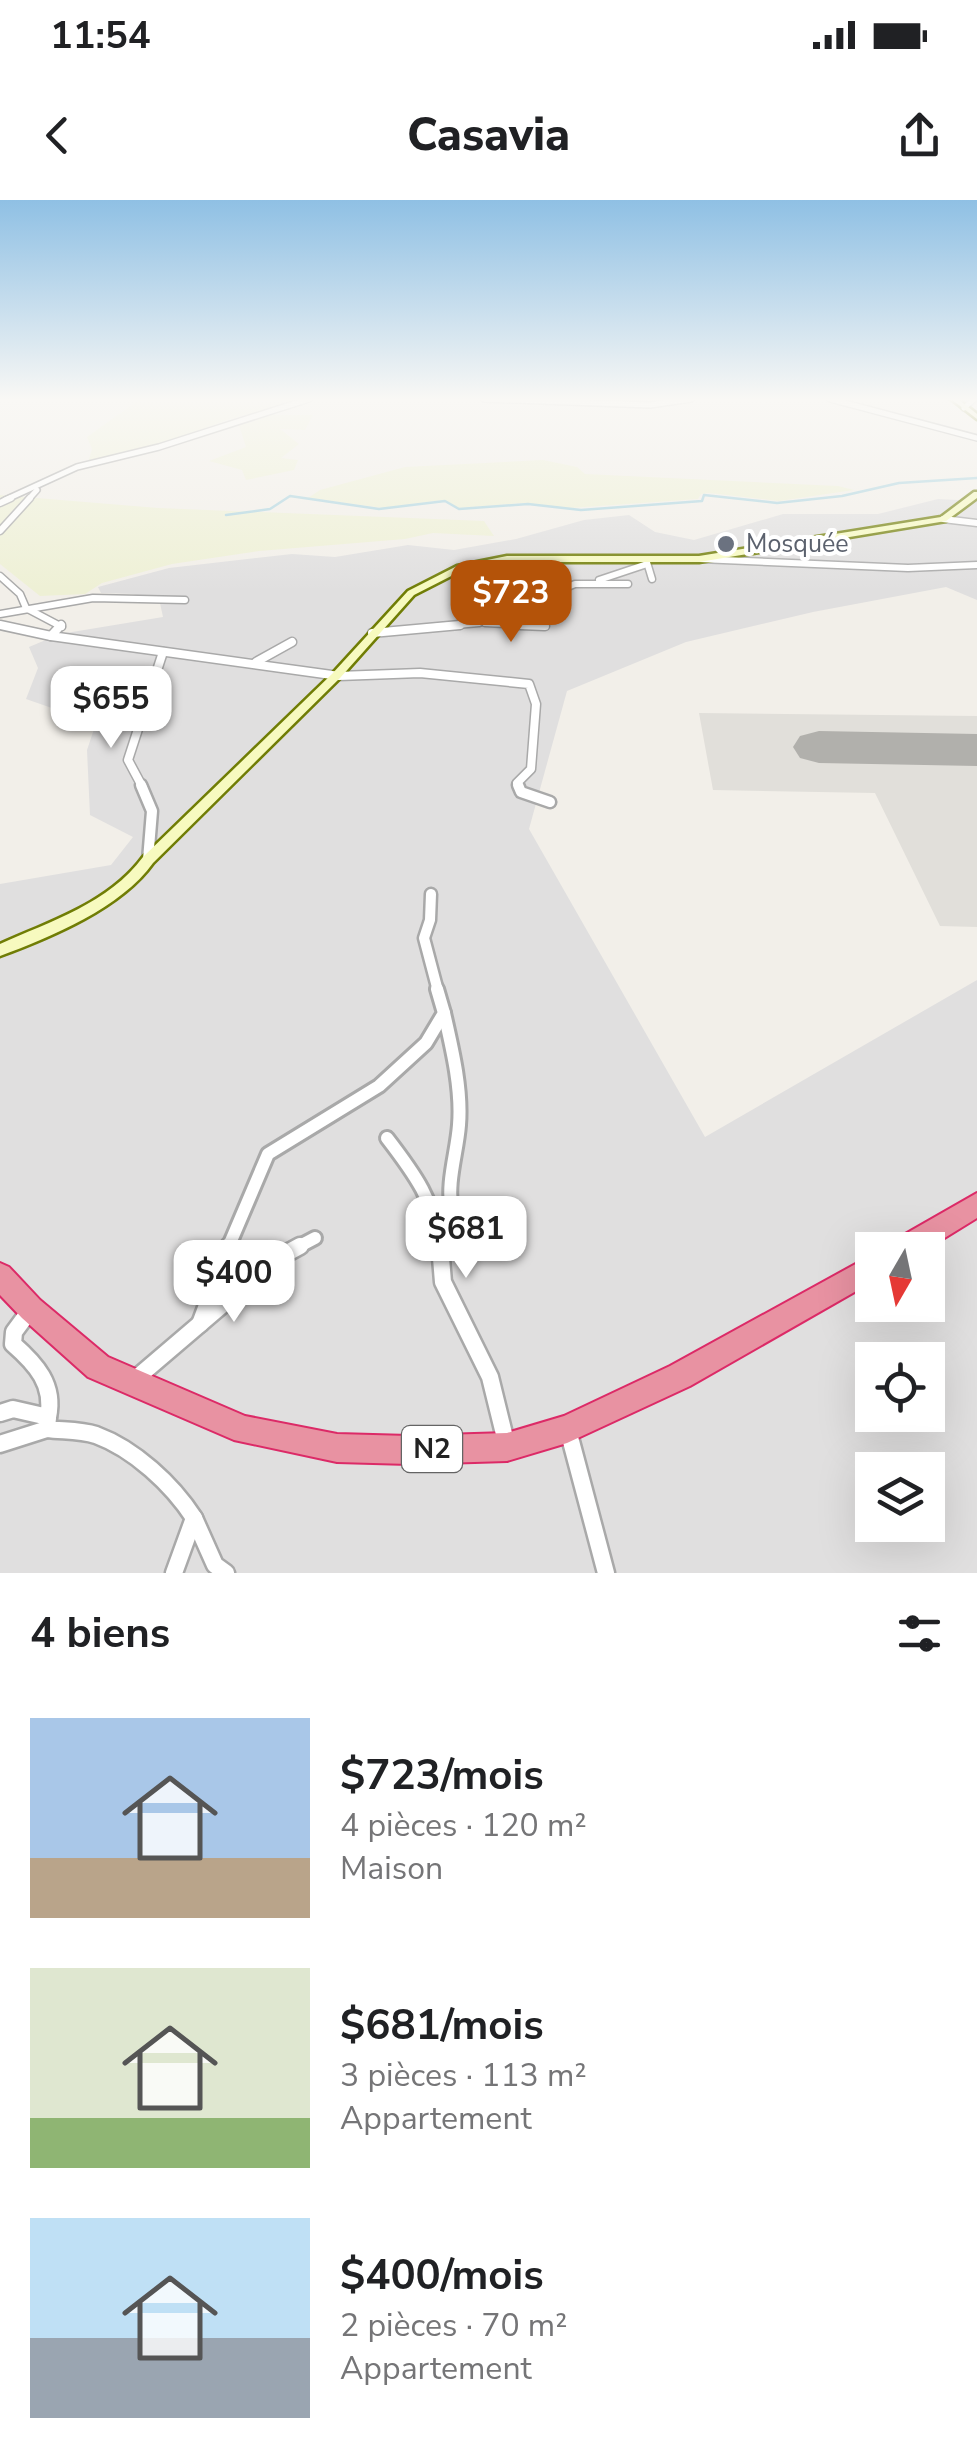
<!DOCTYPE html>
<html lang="fr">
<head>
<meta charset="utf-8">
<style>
  :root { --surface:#fff; --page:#f6f6f6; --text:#202124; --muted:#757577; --accent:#b45309 }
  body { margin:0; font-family:"Nunito Sans",sans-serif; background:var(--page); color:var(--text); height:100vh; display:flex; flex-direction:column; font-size:38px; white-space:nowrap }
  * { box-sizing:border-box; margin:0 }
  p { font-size:32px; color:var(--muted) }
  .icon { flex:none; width:55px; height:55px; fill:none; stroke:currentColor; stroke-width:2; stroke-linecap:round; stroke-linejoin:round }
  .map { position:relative; height:1373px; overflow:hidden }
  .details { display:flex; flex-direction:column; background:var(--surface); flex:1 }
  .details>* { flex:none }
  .needle { width:65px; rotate:189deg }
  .tools { position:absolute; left:855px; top:1032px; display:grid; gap:20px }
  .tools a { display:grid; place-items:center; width:90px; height:90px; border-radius:0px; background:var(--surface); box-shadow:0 10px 40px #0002; font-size:50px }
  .price { position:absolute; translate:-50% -85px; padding:0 22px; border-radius:20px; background:#fff; color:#222; font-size:32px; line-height:65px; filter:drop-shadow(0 2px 5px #0008) }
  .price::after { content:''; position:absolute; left:50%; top:60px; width:30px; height:22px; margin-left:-15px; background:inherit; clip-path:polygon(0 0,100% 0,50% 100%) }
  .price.current { background:var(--accent); color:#fff }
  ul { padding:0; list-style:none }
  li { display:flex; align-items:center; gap:30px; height:250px; padding:0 30px }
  li span { display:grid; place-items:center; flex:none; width:280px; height:200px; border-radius:0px; color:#555 }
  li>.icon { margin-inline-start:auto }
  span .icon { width:120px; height:120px; fill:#fffc; stroke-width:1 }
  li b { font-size:42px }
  h2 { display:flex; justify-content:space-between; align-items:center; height:120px; padding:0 30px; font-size:42px }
  .status { display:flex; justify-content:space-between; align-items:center; height:70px; padding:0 50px; background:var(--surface); direction:ltr }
  .status svg { height:28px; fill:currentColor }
  header { display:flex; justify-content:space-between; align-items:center; height:130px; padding:0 30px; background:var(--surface); font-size:45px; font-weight:800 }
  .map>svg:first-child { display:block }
  .residential { fill:#e0dfdf; fill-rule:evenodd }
  .airport { fill:#e1dfda }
  .farmland { fill:#eef0d5 }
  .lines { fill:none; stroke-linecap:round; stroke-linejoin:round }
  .stream { stroke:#aad3df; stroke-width:2.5 }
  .runway { fill:#b1b0ac; fill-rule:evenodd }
  .street-far5-casing { stroke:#a9a9a9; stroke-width:8 }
  .street-far4-casing { stroke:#a9a9a9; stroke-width:9 }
  .street-far3-casing { stroke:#a9a9a9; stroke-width:11 }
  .street-far2-casing { stroke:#a9a9a9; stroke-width:15 }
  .street-far1-casing { stroke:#a9a9a9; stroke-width:18 }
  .street-casing { stroke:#a9a9a9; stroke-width:21 }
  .secondary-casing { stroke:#707d05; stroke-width:5 }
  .highway-casing { stroke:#dc2a67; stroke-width:4 }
  .street-far5 { stroke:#fff; stroke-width:5 }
  .street-far4 { stroke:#fff; stroke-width:6 }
  .street-far3 { stroke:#fff; stroke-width:8 }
  .street-far2 { stroke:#fff; stroke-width:10 }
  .street-far1 { stroke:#fff; stroke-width:12 }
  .street { stroke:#fff; stroke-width:16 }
  .secondary { fill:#f7fabf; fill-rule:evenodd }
  .highway { fill:#e892a2; fill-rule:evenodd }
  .worship-dot { fill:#6b7280; stroke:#fff; stroke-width:4 }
  .labels { text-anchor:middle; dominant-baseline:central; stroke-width:8; stroke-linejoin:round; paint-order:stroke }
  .far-worship-label { font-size:25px; fill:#5b616d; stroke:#fff; text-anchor:start }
  .shield { fill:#fff; stroke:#646464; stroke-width:2.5 }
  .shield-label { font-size:28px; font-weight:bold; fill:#222 }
</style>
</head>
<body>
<div class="status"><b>11:54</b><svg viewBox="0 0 49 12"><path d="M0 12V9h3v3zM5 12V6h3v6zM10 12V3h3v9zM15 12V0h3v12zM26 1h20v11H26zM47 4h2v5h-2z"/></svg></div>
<header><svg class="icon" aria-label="back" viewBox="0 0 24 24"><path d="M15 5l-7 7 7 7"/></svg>Casavia<svg class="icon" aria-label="share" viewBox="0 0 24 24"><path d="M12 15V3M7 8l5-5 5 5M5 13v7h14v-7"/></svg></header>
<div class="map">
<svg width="977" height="1373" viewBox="0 0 977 1373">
  <rect width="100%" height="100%" fill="#f2efe9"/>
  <path class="residential" d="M938,299L977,301V400L946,387L813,412L686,442L567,491L529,629L705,937L977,780V1373H0V684L111,665L133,637L90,615L87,550L94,529L66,513L26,499L38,468L29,447L60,434L163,417L160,403L133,394L101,393L98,387L169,368L292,354L335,357L408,345L454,350L516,339L584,320L629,315L655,332L694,340L783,314H878ZM872,1050H928V1105H872ZM872,1160H928V1215H872ZM872,1270H928V1325H872Z"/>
  <path class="airport" d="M699,513L977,516V727L940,726L875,593L713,590Z"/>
  <g class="farmland">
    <path d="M140,199H304L227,220L160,245L88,263L92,249L87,237Z"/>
    <path d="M260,215H313L305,230L280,229L299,244L281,258L298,260L294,270L246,280L242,270L209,261L246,247L238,222Z"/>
    <path d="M543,260L577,267L585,274L838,286L854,290L779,301L709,293L701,294L698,299L570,308L523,303L459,308L443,300L383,308L308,298L320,290L405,267Z"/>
    <path d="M0,295L158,308L484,321L494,336L433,333L405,339L259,351L172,364L102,383L85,394L40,396L0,364Z"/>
  </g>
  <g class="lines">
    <path class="stream" d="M226,315L270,309L290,296L379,309L445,301L459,309L528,304L581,310L702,301L704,295L777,303L842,296L899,283L977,278"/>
    <path class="runway" d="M819,531L977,534V566L819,563L800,558L793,547L800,536Z"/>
    <g class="street-far5-casing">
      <g id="street-far5">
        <path d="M484,199L650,205L691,199"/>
        <path d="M830,199L977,238"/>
        <path d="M964,208L974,199"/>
        <path d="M5,300L77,267L159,247L309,199"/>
        <path d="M28,300L37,290"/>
      </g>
    </g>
    <g class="street-far4-casing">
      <g id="street-far4">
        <path d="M0,303L11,298"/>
        <path d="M943,319L977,323"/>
        <path d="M0,331L30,298"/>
        <path d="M646,359L652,379"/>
        <path d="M700,359L908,368L977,365"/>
        <path d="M0,376L20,394L26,408L62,427"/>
        <path d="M599,380L647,364"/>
        <path d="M0,414L93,398L185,400"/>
        <path d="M485,423L545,426"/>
        <path d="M0,425L10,427"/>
        <path d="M434,427L479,423L575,384H628"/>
      </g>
    </g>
    <g class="street-far3-casing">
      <g id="street-far3">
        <path d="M0,425L51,436"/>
        <path d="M61,425L51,436L339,476L420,473L529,484L536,504L531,569L517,583L519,588"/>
        <path d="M520,425L545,426"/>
        <path d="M372,433L460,425"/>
        <path d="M256,462L292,442"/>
        <path d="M143,588L128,560L163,452"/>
      </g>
    </g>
    <g class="street-far2-casing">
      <g id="street-far2">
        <path d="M141,585L152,611L148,660"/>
        <path d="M518,585L521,592L550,602"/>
        <path d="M431,694L430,720L424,738L438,791"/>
      </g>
    </g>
    <g class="street-far1-casing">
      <g id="street-far1">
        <path d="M387,938C414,973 436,1003 440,1048"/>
        <path d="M438,1024L452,1011C446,983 457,953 459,925C462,889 452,848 444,813"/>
        <path d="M228,1048L268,954L379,886L426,843L444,813L437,789"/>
        <path d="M296,1048L315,1038"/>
      </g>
    </g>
    <g class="street-casing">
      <g id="street">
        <path d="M440,1046L443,1082L490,1177L507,1246"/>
        <path d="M31,1109L14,1132L13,1144C36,1164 55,1185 48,1217"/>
        <path d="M200,1124L229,1046"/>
        <path d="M133,1181L276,1059L300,1046"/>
        <path d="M0,1213L13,1209L48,1217L47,1229C63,1231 80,1230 96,1235C134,1249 172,1284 194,1318L174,1373"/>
        <path d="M568,1230L606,1373"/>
        <path d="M0,1244L47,1229"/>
        <path d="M194,1318L215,1365L226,1373"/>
      </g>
    </g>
    <g class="secondary-casing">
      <g id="secondary">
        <path d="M951,199H958L977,214V219Z"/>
        <path d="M974,292H977V298L946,321L699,362H507L463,370L414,395L340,478L153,663C121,708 51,737 0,756V744C51,721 109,703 143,657L332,474L408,391L457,366L507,356H699L941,317Z"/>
      </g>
    </g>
    <g class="highway-casing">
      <g id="highway">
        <path d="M977,993V1018L925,1050H890L893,1041Z"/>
        <path d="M872,1055V1082L690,1186L567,1243L507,1261L409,1264L337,1262L234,1240L88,1177L22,1118L0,1095V1063L9,1067L40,1100L108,1157L245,1216L337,1234L409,1236L507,1233L564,1216L670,1166Z"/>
      </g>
    </g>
    <use href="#street-far5" class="street-far5"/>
    <use href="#street-far4" class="street-far4"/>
    <use href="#street-far3" class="street-far3"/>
    <use href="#street-far2" class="street-far2"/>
    <use href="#street-far1" class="street-far1"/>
    <use href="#street" class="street"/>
    <use href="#secondary" class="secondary"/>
    <use href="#highway" class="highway"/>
  </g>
  <linearGradient id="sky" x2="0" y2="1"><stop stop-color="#8fc0e4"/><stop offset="0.51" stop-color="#f9f8f5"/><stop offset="1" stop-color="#f9f8f5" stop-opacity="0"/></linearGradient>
  <rect width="977" height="391" fill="url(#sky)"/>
  <circle class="worship-dot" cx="726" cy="344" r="10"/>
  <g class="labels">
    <g class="far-worship-label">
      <text x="746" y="344">Mosquée</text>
    </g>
    <rect class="shield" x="402" y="1226" width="60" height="46" rx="8"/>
    <g class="shield-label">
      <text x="432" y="1249">N2</text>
    </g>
  </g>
</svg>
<div class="tools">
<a><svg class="needle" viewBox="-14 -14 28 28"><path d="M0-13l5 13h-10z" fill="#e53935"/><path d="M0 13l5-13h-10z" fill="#757577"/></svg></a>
<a><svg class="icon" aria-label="locate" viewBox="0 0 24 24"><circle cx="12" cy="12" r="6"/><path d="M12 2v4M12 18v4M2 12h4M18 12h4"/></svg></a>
<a><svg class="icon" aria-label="layers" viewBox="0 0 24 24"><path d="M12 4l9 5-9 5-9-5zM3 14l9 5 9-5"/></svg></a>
</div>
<b class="price current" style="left:511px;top:445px">$723</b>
<b class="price" style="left:111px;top:551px">$655</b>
<b class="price" style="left:466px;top:1081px">$681</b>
<b class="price" style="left:234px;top:1125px">$400</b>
</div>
<section class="details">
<h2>4 biens<svg class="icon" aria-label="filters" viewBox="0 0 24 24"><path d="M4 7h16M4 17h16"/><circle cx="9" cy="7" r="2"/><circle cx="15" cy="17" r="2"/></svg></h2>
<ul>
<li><span style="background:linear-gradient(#a9c7e8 70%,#b9a48a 0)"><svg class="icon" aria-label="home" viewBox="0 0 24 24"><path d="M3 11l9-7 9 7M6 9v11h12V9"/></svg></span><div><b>$723/mois</b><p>4 pièces · 120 m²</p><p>Maison</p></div></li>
<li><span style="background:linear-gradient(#dfe7d0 75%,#8fb573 0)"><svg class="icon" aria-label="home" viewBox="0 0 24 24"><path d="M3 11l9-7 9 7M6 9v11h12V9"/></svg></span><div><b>$681/mois</b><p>3 pièces · 113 m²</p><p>Appartement</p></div></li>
<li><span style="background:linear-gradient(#bfe0f5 60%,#9aa5b1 0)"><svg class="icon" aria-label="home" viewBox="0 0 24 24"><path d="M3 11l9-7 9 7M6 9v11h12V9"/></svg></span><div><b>$400/mois</b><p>2 pièces · 70 m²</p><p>Appartement</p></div></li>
</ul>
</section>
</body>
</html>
